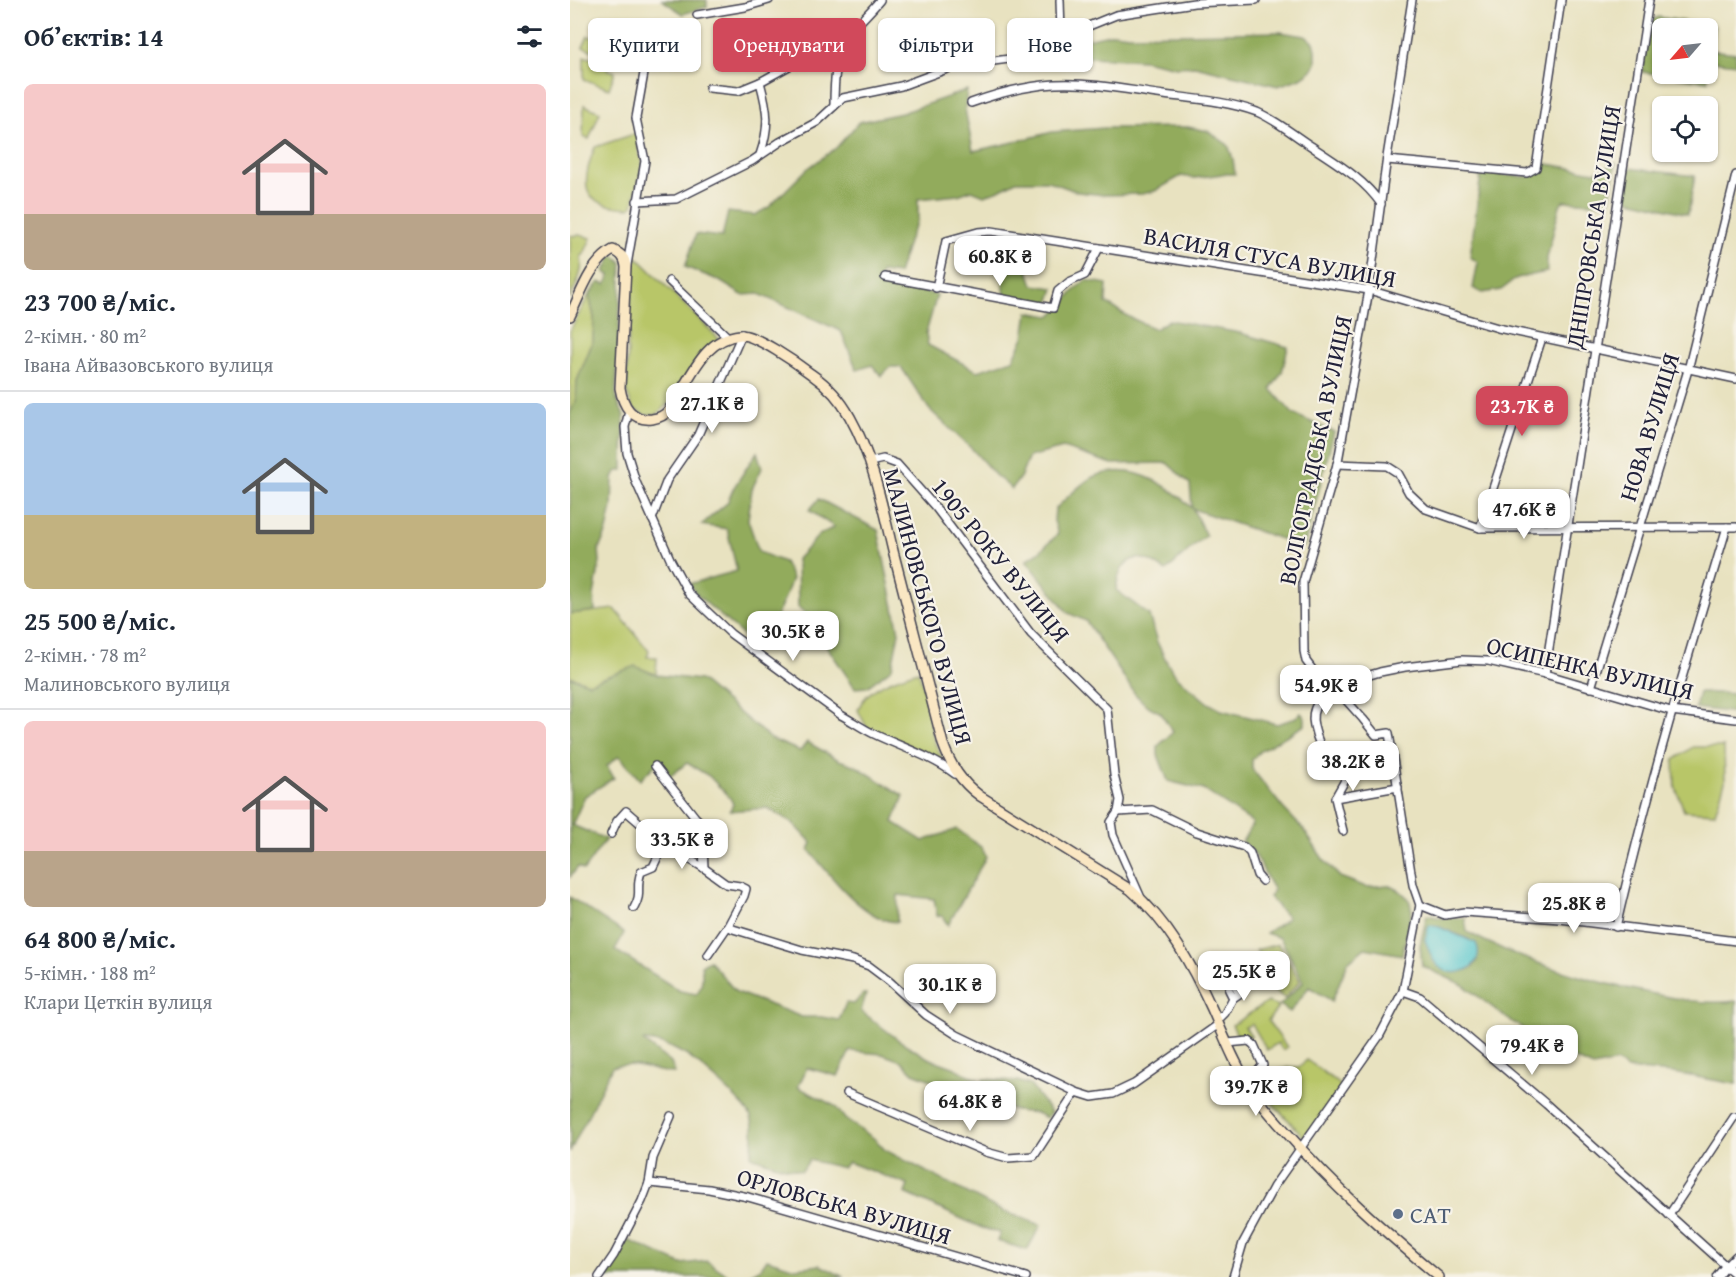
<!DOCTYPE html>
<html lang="uk">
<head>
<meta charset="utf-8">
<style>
  :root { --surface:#fff; --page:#f2f2f3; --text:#1f2937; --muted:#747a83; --line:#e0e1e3; --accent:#d1495b }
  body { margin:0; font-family:"Gentium Book Plus",serif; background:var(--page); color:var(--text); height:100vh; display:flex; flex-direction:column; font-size:22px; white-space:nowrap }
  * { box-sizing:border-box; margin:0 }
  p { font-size:20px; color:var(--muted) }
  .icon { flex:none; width:33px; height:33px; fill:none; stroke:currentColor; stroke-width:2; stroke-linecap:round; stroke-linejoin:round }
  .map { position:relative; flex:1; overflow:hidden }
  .panel { display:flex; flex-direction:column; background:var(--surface); width:570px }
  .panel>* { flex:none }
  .guide { position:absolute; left:18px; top:18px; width:570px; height:54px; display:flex; gap:12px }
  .needle { width:39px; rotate:242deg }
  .tools { position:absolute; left:1082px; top:18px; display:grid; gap:12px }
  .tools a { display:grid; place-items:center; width:66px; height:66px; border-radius:9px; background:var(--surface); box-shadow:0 2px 4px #0004; font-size:30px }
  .price { position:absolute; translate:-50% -51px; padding:0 14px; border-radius:12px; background:#fff; color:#222; font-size:20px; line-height:39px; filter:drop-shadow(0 2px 3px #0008) }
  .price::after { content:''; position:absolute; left:50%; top:36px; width:18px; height:14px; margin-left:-9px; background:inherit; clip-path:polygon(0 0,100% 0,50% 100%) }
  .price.on { background:var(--accent); color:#fff }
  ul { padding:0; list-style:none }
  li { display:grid; align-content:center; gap:12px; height:318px; padding:0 24px }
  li+li { border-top:2px solid var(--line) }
  li span { display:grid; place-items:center; height:186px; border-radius:9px; color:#555 }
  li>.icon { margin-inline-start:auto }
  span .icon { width:108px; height:108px; fill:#fffc; stroke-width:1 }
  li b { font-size:26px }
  h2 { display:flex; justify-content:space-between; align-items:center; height:72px; padding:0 24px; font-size:26px }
  .tag { padding:0 21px; border-radius:9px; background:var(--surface); box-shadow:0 2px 4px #0004; font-size:21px; line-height:54px }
  .tag.on { background:var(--accent); color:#fff }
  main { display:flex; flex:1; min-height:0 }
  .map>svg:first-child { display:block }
  .green { fill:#b8c668; stroke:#6d7452; stroke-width:1.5 }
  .forest { fill:#92ab5c; stroke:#5a664c; stroke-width:1.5; fill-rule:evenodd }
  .water { fill:#59c7cd; stroke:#3e7484; stroke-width:1.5 }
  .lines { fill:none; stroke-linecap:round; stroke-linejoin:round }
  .minor-casing { stroke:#403f4f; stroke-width:10 }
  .tertiary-casing { stroke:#403f4f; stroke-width:11 }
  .secondary-casing { stroke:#403f4f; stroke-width:12 }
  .minor { stroke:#fff; stroke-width:7 }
  .tertiary { stroke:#fff; stroke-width:8 }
  .secondary { stroke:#fae7c3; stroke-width:9 }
  .service-dot { fill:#5c6f8a; stroke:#f7f3e8; stroke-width:2 }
  .labels { text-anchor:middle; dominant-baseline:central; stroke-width:4.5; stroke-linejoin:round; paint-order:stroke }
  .street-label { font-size:24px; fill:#22223b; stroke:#f7f3e8 }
  .service-label { font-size:24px; fill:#4e5e75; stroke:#f7f3e8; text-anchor:start }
</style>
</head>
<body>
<main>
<section class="panel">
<h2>Об’єктів: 14<svg class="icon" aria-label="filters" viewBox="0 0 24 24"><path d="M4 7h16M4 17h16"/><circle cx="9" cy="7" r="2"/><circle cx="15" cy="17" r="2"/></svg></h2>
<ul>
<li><span style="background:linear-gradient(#f6c9c9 70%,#b9a48a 0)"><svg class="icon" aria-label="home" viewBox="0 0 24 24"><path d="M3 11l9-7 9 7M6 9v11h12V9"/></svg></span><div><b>23 700 ₴/міс.</b><p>2-кімн. · 80 m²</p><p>Івана Айвазовського вулиця</p></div></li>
<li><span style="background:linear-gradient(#a9c7e8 60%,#c2b280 0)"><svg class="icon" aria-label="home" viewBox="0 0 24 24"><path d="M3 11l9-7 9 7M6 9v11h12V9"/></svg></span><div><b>25 500 ₴/міс.</b><p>2-кімн. · 78 m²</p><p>Малиновського вулиця</p></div></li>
<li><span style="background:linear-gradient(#f6c9c9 70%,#b9a48a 0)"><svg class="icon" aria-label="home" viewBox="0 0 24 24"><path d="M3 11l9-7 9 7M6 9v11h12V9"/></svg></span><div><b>64 800 ₴/міс.</b><p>5-кімн. · 188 m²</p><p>Клари Цеткін вулиця</p></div></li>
</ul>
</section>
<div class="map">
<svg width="1166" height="1277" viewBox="0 0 1166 1277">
  <rect width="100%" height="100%" fill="#f7f3e8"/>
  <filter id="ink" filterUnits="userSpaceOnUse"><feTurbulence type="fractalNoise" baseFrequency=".0167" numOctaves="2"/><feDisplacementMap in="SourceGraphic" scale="12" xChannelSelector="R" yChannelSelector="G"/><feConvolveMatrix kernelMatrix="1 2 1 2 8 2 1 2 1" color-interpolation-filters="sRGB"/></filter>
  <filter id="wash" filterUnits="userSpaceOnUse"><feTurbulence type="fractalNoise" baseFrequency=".008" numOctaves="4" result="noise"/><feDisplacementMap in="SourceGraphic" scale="24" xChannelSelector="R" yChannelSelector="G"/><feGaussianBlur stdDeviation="1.35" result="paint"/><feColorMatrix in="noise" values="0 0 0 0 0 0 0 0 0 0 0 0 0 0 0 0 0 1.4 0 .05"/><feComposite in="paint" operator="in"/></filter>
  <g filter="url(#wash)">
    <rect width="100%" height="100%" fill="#e8e2c0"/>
    <g class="green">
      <path d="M18,36L46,45L41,58L13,47Z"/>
      <path d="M14,56L39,65L37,69L45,72L39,89L14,79Z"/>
      <path d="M14,105L30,112L19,139L13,137Z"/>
      <path d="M67,133L69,154L73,162L63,205L60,208C12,206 9,187 25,147Z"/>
      <path d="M9,235L21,238L14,254L11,257C14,272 6,284 0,299V236Z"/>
      <path d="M67,257L149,339L101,401L86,415H75L63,409L56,390L62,270Z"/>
      <path d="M19,295L24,317L23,341L7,381L6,401L0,413V331Z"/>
      <path d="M45,609L79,651L77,657H87L86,675L62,668L19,683L0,676V614Z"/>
      <path d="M348,671L352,682L364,741L374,763L298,730L288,710C296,687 326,678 348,671Z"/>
      <path d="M1123,747H1154L1155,782L1145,813L1114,811L1105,785L1104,760Z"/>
      <path d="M708,944L730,981L714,998L701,988L688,968L694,964L686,950Z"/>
      <path d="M697,1002L709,1006L698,1021L717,1047L713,1050L708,1043L697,1050L682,1024L675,1027L681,1036L673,1038L667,1035L662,1025Z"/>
      <path d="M737,1060L773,1087L738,1137H734L692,1092L689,1086C696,1073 715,1066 729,1067Z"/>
    </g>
    <g class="forest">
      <path d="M92,0H137V7L113,14Z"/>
      <path d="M1088,17L1144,26L1140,50L1166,53V64L1142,61L1137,81L1072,72L1081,20ZM1092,28H1137V74H1092Z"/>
      <path d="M710,32L735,36L744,42L746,50V64L741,71L731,78L708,86L625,66L606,67L574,60L501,56L503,42L544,33L559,35Z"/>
      <path d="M397,90L395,109L403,151L440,143L482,132L534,128L618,127L638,131L658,145L663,159L665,174H652L625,178L611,176L585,191L572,194L534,195L508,192L478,181H446L427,191L414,195L402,190L388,195L348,199V219L339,239L328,274L311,272L309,280L367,295L356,333L358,345L407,371L443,360L454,337L458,312L480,316C494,305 501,291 516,280L537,284L536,303L559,317L585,329L599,320L670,333L718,347L712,372L701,389L723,414L764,432L734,547L623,509L636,536C622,546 610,559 596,571C590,567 581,560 574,559C553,555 548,575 546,590L579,615L587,642L598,664L607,677L638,703L651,710L707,724L723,719L731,713L735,718V725L690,751L682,760V769L713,808L733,829L753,859L770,877L796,887L817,885L829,890L839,899L842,911L832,955L795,948L778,962L762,1001L739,987L720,1012L710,1005L733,982L710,938L696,933L718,918L699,897L704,890C690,870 693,858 672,842L683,823L634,790L598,781L588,755V746L603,732L591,713L576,705L565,694L516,621L498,613L456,560L469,552L488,534L484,521L485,509C495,500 513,481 525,476C562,462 596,483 622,508L620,484L597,463L542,464L493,448L459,457L451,476L442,489L425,475L404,451L359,409L331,367H320L311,376L302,365L287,370L271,331L189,294L172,295L148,280L115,267L126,234L152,237L158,212L185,215L199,207L237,169L266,148L289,122L332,113Z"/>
      <path d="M971,163L1025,172L1046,163L1039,204L993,201L990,205L977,258V272L947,278L931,290L912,293L903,288L908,262L900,257L911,173L957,177L969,171Z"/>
      <path d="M1058,168L1125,176L1118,214L1052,198Z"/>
      <path d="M427,236L448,240L463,285L484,288L479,304L435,296Z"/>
      <path d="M45,256L52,262L46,391L47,400L54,416L53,470L46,472L43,478L42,507L37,531L29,549L30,562L24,595L25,611L0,614V413L6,401L7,381L23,341L24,317L19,295L29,282L36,284L40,275L35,272L41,257Z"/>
      <path d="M187,452L192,468L182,489L178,520L189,552L214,562L222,578L216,595L201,628L182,643L127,595L119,584L167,571L157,529L131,525L157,503L164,487Z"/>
      <path d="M249,499L308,530L329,632L322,668L297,687L285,688L249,635L241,630V618L228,607L227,559L249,535L264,527L239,510Z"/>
      <path d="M65,666L87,675L130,680L201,739L230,751L237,742L269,760L286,766L334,796L323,822L353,841L387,829L412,848L416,857L378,925L372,916H367L364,899L328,895L327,922C294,921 259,874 239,850L242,843L223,823L197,808L160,811L163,804L160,798L139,776L117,763L99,777L86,764L70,780L49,756L37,766L44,778L15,796L2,825L36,839L14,870L8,867L0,877V677L19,683Z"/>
      <path d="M1129,692L1166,694V713L1125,708Z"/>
      <path d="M0,897L54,933L45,950L110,991L126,994C133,987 133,974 131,965L139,960L166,992L232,1017H251L269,1020L276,1003L284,1004L293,994H296L291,1011L330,1041L358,1058L383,1067L412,1082L414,1079L447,1081L460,1085L481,1112L477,1118L466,1113L447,1111L431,1105L414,1104L374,1089L375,1085L343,1073L331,1061L312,1054L280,1051L268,1076L237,1068L228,1087L265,1106L275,1119L305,1139L315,1150L428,1209L471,1225L457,1250L427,1241L430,1233L412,1228L335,1193L338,1185L278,1162L273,1168L239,1160L232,1171L206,1165L181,1156C182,1143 186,1128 180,1115C174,1103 125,1059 112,1053C100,1046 87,1041 73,1041L101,1063L105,1073C84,1073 63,1060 42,1067L0,1152Z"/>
      <path d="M857,915L872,918H895L897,932C954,962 1013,980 1075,992C1106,999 1135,1005 1166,1001V1084L1104,1073L1056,1069L1047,1062L1023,1067L1003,1058L939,1020L893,985L852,966L850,945ZM869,927L899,939L907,961L903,967L896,970L859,947L855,940Z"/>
      <path d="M58,1240L111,1264L137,1261L161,1277H35Z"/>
      <path d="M197,1259L225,1268L250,1265L274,1277H175L191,1268Z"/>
    </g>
    <path class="water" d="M859,925L869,927L906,943C917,966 885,982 868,966C861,960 859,949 855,940Z"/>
  </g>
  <g filter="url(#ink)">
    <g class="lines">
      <g class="minor-casing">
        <g id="minor">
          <path d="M490,0L491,34"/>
          <path d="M127,15L175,7L199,0"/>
          <path d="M190,82L279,33"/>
          <path d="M139,88L168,91L190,82C198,111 200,126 190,155"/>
          <path d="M401,103C428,93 456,86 485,84C521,82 558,90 594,95C625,99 657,101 687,112C706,120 724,135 741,146C766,163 793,178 811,204"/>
          <path d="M264,106C264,82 265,51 281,32C290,21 301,11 310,0"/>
          <path d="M817,160L957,173L966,168L991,0"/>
          <path d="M67,201L106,199L182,161L210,142L247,122L273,98L331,86L385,66L455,57L470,56L491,34L504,32L546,15L624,3L686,0"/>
          <path d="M57,265L75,161L66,118L76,62"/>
          <path d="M315,277L483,308L488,291L499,282L515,275L529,248"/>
          <path d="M99,281L159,338"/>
          <path d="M366,288L376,241L408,232L421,231L799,290L928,328L1166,379"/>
          <path d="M59,411L55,427L57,453L66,482L101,561L119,594L161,634L271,715C282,721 293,729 304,734C331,747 361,756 385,774"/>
          <path d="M300,462L313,459L327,464L366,508L461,634L537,709L544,775L550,800L548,812L541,822L543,835L571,898"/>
          <path d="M767,464L817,466L828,473L839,493L856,509L910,528L1166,527"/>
          <path d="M82,519L97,480L128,435L172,334"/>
          <path d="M910,528L972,338"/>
          <path d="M975,674L1079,0"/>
          <path d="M760,687L810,672L835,667L892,660L918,661L975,674L1101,711L1166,719"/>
          <path d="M1021,688L1118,370L1166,175"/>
          <path d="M750,745C739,718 740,708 760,687"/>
          <path d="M85,766L125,817L132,824L134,868"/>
          <path d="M765,798L828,787"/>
          <path d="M548,812L582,810L627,832L674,847L680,853L687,875L692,881"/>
          <path d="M773,831L765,798L778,775L773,759"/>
          <path d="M41,834L47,821L56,811L94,844L134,868L156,884L170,886L176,889L174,896L158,926"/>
          <path d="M850,905L875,915L894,912L990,919L1166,941"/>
          <path d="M64,908C73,892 65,888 71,872L83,867L94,844"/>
          <path d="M1046,927C1077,792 1117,659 1157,527"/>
          <path d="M138,955L158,926L163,929L232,950L283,960L299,966L319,981L356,1015L387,1035L506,1092L522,1097L543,1094L564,1084L649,1024"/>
          <path d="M646,973L658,972L659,976"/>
          <path d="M626,977C636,974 646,971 653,979"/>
          <path d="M833,991L850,997L976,1104L1156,1266L1166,1256"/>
          <path d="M663,998L669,994L665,986"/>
          <path d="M647,1021L655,1013L663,998L659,990"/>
          <path d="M657,1043L679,1041L684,1045L693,1065L687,1072L675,1079"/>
          <path d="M277,1093L416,1152L438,1158L464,1156L506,1092"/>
          <path d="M79,1183L139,1189L178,1197L456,1277"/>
          <path d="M1099,1215L1164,1117"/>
          <path d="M29,1277L44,1255L72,1201L79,1183L83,1158L101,1116"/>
          <path d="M663,1277L673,1243L704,1186L810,1035L833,991L850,905L843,885L819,733L806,735L793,719L775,699L748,677L736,661L734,651L733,582L768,461L799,290L817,157L842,0"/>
        </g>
      </g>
      <g class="tertiary-casing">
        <path id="tertiary" d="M1147,1277L1156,1266L1166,1274"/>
      </g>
      <g class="secondary-casing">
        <path id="secondary" d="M0,316C11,293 20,263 43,250C51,254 55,257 56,267L50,388C53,406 62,421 82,419C88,418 94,416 98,411C119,385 130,339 170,335C185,334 228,364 241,374C257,385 271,400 280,417C303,458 312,505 323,551C340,615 356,680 373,744C381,766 391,782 410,796L561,890C598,922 622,965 642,1009C654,1036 664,1063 680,1087C690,1104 704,1118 717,1133C763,1186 815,1232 869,1277"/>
      </g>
      <use href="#minor" class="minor"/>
      <use href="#tertiary" class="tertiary"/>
      <use href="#secondary" class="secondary"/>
    </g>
  </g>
  <circle class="service-dot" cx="828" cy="1214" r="6"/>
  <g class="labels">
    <g class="street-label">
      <text transform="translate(1023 227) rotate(-81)">ДНІПРОВСЬКА ВУЛИЦЯ</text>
      <text transform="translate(700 257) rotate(10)">ВАСИЛЯ СТУСА ВУЛИЦЯ</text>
      <text transform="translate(1079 427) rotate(-73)">НОВА ВУЛИЦЯ</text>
      <text transform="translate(745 450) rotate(-78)">ВОЛГОГРАДСЬКА ВУЛИЦЯ</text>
      <text transform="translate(431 560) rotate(51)">1905 РОКУ ВУЛИЦЯ</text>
      <text transform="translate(358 606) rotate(75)">МАЛИНОВСЬКОГО ВУЛИЦЯ</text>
      <text transform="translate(1020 668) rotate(13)">ОСИПЕНКА ВУЛИЦЯ</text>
      <text transform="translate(274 1206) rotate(16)">ОРЛОВСЬКА ВУЛИЦЯ</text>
    </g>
    <g class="service-label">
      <text x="840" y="1214">САТ</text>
    </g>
  </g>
</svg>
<div class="tools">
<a><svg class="needle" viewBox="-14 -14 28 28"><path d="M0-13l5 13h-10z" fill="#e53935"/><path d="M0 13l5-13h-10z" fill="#747a83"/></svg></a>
<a><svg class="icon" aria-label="locate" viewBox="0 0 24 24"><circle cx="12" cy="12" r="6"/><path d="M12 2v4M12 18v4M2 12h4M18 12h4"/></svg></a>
</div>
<b class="price" style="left:430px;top:287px">60.8K ₴</b>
<b class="price" style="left:142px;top:434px">27.1K ₴</b>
<b class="price on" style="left:952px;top:437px">23.7K ₴</b>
<b class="price" style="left:954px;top:540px">47.6K ₴</b>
<b class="price" style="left:223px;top:662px">30.5K ₴</b>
<b class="price" style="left:756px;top:716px">54.9K ₴</b>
<b class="price" style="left:783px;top:792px">38.2K ₴</b>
<b class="price" style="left:112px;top:870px">33.5K ₴</b>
<b class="price" style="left:1004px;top:934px">25.8K ₴</b>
<b class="price" style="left:674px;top:1002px">25.5K ₴</b>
<b class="price" style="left:380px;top:1015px">30.1K ₴</b>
<b class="price" style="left:962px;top:1076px">79.4K ₴</b>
<b class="price" style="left:686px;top:1117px">39.7K ₴</b>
<b class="price" style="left:400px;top:1132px">64.8K ₴</b>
<div class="guide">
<a class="tag">Купити</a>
<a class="tag on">Орендувати</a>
<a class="tag">Фільтри</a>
<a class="tag">Нове</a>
</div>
</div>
</main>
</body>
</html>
